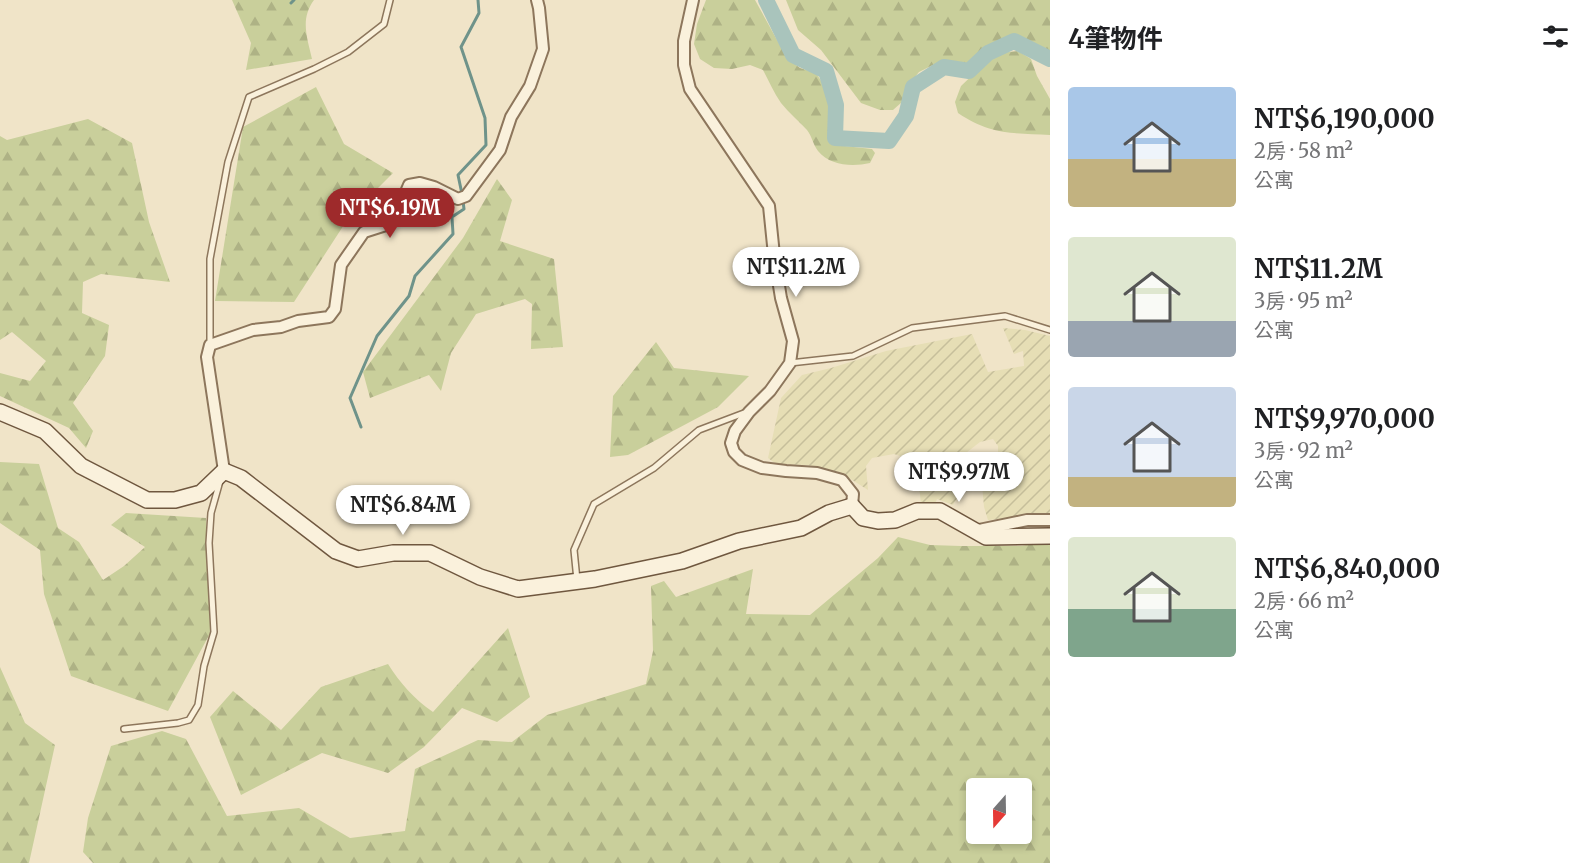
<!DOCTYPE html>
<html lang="zh-TW">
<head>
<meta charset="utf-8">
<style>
  :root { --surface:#fff; --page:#f2f2f2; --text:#202124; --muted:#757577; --accent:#9e2a2b }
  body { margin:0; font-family:Merriweather,"Noto Sans TC",serif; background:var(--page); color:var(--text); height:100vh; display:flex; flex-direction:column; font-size:22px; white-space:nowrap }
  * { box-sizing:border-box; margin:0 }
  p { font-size:20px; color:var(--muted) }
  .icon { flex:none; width:33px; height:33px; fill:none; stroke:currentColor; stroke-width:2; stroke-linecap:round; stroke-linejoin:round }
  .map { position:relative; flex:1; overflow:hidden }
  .details { display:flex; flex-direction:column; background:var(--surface); width:540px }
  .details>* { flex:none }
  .needle { width:39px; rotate:200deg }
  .tools { position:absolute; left:966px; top:778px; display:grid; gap:12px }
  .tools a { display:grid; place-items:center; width:66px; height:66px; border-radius:6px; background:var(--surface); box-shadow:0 3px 9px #0003; font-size:30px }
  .price { position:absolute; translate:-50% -51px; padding:0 14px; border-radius:21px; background:#fff; color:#222; font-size:20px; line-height:39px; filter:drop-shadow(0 2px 3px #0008) }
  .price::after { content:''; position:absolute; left:50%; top:36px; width:18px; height:14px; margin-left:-9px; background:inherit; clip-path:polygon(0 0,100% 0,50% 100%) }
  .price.on { background:var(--accent); color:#fff }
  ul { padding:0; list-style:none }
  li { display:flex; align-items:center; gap:18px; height:150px; padding:0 18px }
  li span { display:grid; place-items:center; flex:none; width:168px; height:120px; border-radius:6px; color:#555 }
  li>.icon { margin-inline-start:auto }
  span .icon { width:72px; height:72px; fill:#fffc; stroke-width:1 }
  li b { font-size:26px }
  h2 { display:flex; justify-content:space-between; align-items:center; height:72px; padding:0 18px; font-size:26px }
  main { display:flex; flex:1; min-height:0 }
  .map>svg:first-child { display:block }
  .farmland { fill:url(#farmland-furrows) }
  .forest { fill:url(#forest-firs); fill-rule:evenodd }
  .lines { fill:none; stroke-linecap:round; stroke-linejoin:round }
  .stream { stroke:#6f938a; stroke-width:3 }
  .river { stroke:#a9c4bc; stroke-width:16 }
  .lane-casing { stroke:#8d765c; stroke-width:8 }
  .street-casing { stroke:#8d765c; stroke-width:14 }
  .secondary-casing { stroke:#6f573f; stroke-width:18 }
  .lane { stroke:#faf1dc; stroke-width:5 }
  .street { stroke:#faf1dc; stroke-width:10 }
  .secondary { stroke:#faf1dc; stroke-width:15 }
</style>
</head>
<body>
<main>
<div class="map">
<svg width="1050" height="863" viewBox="0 0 1050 863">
  <defs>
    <pattern id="farmland-furrows" width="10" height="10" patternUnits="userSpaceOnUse" patternTransform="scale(1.5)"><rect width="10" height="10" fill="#e6deb5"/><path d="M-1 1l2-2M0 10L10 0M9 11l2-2" fill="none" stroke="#c6bf9b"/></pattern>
    <pattern id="forest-firs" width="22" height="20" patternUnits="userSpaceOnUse" patternTransform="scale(1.5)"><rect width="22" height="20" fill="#c9cf9b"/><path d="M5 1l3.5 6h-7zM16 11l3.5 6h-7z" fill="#aeb285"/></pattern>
  </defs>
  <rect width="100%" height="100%" fill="#f0e4c8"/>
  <path class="farmland" d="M1003,328L1025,330L1050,336V515L988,520L984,507L982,485L984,475L993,465L998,454V446L993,439L980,442L948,467L943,474L945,480L961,486V491L953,505L937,499L934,506L921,505L919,484L910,459L894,454L872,458L866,466L868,490L846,476L827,469L807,465L776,464L768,458L781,398L802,375L831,368L886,351L972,334L988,372L1024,366L1023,351L1014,354Z"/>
  <g class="forest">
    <path d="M232,0H314C300,19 307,37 312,59L246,70L251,43Z"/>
    <path d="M706,0H755L787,58L800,68L816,73L829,93L832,113L831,136L835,145L872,149L875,153L870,163C853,167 830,166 818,151C813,145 812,136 807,130C799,121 789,113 781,103C774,93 769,81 763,70L750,65L732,69L714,68L700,59L694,44L697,24Z"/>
    <path d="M786,0H1050V51L1031,42L1009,36L984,50L967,67L944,62L933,65L919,72L910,83L902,102L893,110H880L861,103L821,50L798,30Z"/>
    <path d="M1018,51L1031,59L1037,76L1050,99V135C1013,133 990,135 958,113L955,102L961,86L984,64L1000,53Z"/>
    <path d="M316,87L344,144L393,173L349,217L294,302L215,301L243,127Z"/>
    <path d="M88,119L132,143L149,222L170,282L101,274L83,282L82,313L109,325L105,356L73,403L93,431L86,448L69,428L0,396V373L30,381L46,361L12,332L0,340V136L7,140Z"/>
    <path d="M497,179L512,200L500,241L554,259L563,347L531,349L532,304L525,299L476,314L451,353L441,391L429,375L370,398L363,372L463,238Z"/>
    <path d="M656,342L674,368L749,376L718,407L628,455L610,457L613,396Z"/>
    <path d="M0,462L39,464L58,528L79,542L103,580L124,566L145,547L111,525L126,513L206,518L213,628L168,711L71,676L44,594L40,550L0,523Z"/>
    <path d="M898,537L930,545L961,546H1022L1050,540V863H93L83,852L88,818L111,746L162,731L186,739L227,816L299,808L350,838L405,831L415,769L478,740L512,742L547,715L646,684L653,651L651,586L664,581L676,597L753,569L746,614L810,615L878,558ZM976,789H1022V834H976Z"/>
    <path d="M508,628L530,697L497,722L462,708L424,747L388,773L322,753L241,795L210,717L233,691L281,730L321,687L388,664C400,683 414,699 433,712Z"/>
    <path d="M0,667L25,723L55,745L29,863H0Z"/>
  </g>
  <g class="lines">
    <g class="stream">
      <path d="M291,3L294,0"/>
      <path d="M462,194L458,175L486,145L485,118L461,47L479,13L478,0"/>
      <path d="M361,427L350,398L377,336L409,296L415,276L453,234L452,217L464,209L463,201"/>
    </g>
    <path class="river" d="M766,0L793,55L826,71L836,105L835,138L889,141L906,116L913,87L944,67L969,71L988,53L1014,41L1050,59"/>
    <g class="lane-casing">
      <g id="lane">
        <path d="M210,345V259L228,162L249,97L314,69L348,52L384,24L390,0"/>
        <path d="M790,363L853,356L912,328L1005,316L1050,330"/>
        <path d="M577,580L574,550L594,504L654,468L699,430L744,413"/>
        <path d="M124,729L178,723L189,720L198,705L204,666L214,632L209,543L211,513L220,481"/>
      </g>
    </g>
    <g class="street-casing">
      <g id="street">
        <path d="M693,0L684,41V65L690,89L769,206L774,255L781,298L793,341L790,363L770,391L749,412L735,431L731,443L734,452L742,460L762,468L786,471L817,473L842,480L853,494L852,506"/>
        <path d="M224,471L207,357L210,345L253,330L281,327L298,321L329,317L335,309L341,265L364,232L389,224L400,206L409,185L420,183L434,187L458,199L466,196L500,150L511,117L530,86L543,49L539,8L537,0"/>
        <path d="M974,531L1027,520H1050"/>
      </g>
    </g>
    <g class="secondary-casing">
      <path id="secondary" d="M0,412L45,431L81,466L147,500H175L201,493L224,471L241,478L336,551L358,559L393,553H430L480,577L518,589L595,579L682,561L739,541L801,528L829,513L852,506L863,518L878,521L895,520L917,511H940L986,537L1050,536"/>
    </g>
    <use href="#lane" class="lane"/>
    <use href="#street" class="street"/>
    <use href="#secondary" class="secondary"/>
  </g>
</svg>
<div class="tools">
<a><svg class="needle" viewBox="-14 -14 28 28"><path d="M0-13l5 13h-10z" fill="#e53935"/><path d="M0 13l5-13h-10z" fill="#757577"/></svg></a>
</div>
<b class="price on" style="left:390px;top:239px">NT$6.19M</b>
<b class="price" style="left:796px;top:298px">NT$11.2M</b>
<b class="price" style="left:959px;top:503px">NT$9.97M</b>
<b class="price" style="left:403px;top:536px">NT$6.84M</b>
</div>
<section class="details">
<h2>4筆物件<svg class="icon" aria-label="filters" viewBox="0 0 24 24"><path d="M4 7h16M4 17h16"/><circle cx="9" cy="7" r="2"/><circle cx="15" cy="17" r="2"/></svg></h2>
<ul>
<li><span style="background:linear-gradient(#a9c7e8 60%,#c2b280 0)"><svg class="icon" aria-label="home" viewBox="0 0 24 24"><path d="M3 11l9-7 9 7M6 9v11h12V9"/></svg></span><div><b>NT$6,190,000</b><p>2房 · 58 m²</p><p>公寓</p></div></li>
<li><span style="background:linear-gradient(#dfe7d0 70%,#9aa5b1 0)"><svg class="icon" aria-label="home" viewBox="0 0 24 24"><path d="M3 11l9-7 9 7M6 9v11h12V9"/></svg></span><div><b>NT$11.2M</b><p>3房 · 95 m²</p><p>公寓</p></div></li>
<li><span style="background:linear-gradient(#c9d6e8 75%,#c2b280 0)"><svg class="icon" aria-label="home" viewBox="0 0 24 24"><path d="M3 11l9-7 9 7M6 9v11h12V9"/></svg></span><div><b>NT$9,970,000</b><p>3房 · 92 m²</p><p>公寓</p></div></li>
<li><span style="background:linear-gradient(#dfe7d0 60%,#7fa58c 0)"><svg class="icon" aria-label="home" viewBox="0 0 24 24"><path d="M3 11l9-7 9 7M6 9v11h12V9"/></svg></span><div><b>NT$6,840,000</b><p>2房 · 66 m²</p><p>公寓</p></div></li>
</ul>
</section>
</main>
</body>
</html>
